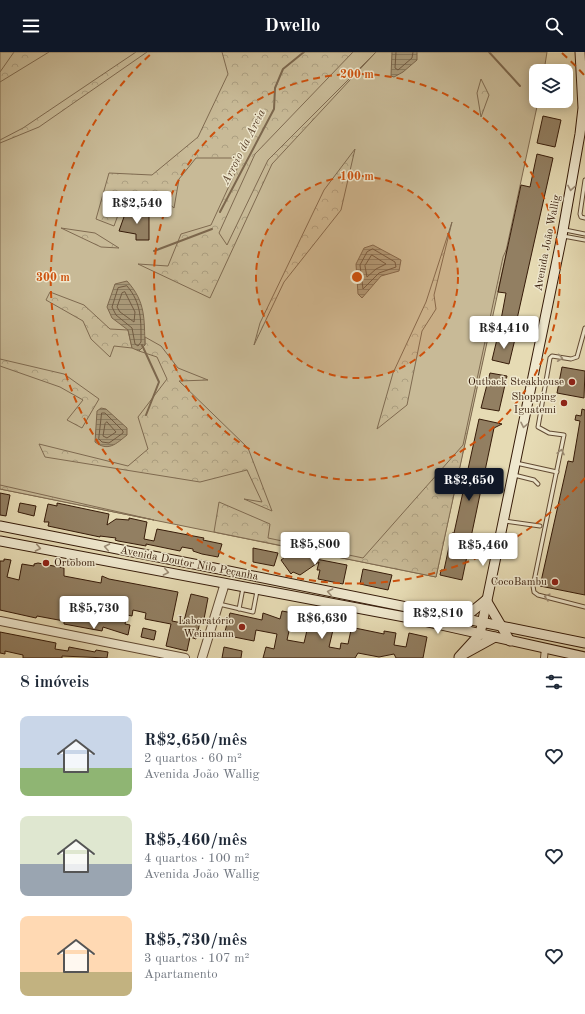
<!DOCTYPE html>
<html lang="pt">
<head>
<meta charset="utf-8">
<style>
  :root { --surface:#fff; --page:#f6f6f7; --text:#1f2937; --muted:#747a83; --accent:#111827 }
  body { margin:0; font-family:"Old Standard TT",serif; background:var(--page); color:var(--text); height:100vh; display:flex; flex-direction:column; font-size:15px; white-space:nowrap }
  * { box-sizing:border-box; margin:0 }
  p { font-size:13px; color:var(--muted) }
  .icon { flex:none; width:22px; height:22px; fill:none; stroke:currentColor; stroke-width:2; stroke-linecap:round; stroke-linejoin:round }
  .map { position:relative; height:606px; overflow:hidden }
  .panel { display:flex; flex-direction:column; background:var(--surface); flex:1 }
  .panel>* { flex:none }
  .tools { position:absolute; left:529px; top:12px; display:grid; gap:8px }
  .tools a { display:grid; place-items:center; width:44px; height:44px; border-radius:8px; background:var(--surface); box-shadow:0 2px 10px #0003; font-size:20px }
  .price { position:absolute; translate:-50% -34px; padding:0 9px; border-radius:4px; background:#fff; color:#222; font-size:13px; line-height:26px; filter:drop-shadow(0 1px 2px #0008) }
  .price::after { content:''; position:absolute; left:50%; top:24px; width:12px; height:9px; margin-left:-6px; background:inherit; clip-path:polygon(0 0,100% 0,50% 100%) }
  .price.selected { background:var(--accent); color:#fff }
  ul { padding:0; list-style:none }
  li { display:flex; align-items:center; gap:12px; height:100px; padding:0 20px }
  li span { display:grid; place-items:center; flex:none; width:112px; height:80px; border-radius:8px; color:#555 }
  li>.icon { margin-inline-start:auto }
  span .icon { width:48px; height:48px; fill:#fffc; stroke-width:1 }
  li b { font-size:17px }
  h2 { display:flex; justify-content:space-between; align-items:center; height:48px; padding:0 20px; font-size:17px }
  header { display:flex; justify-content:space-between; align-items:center; height:52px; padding:0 20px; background:var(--accent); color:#fff; font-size:18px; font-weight:700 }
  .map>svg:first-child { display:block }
  .grass { fill:#c8ba97; stroke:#7f6a50 }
  .forest { fill:url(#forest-crowns); stroke:#7f6a50 }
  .water { fill:url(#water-rules); stroke:#7c674d }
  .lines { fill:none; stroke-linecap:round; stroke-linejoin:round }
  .shore { stroke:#705a42; stroke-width:1 }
  .stream { stroke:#7c674d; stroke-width:2 }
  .building { fill:#927f62; stroke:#361b09 }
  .service-casing { stroke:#624b34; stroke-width:5 }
  .minor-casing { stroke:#624b34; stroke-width:8 }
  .tertiary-casing { stroke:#624b34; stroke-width:10 }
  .secondary-casing { stroke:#361b09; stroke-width:11 }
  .service { stroke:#efe8ce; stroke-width:3 }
  .minor { stroke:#efe8ce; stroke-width:6 }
  .tertiary { stroke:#efe8ce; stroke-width:8 }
  .secondary { stroke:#efe8ce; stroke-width:9 }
  .oneway { stroke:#9c8c75 }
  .ring { fill:none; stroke:#cd500c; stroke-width:2; stroke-dasharray:7 5 }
  .poi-dot { fill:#8f2418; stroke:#efe8ce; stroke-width:1.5 }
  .labels { text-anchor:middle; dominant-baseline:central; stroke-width:3; stroke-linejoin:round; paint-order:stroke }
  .street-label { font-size:11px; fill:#361b09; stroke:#efe8ce }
  .poi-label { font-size:11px; fill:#361b09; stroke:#efe8ce; text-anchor:end }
  .water-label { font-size:12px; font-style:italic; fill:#5f4731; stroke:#efe8ce }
  .centre { fill:#cd500c; stroke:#efe8ce; stroke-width:2 }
  .ring-label { font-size:12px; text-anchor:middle; font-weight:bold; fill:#cd500c; stroke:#efe8ce; stroke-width:3; stroke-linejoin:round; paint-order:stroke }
</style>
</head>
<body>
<header><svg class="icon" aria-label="menu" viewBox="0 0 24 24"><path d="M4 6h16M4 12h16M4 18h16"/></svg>Dwello<svg class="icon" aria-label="search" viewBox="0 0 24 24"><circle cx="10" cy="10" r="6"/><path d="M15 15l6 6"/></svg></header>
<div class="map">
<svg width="585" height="606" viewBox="0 0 585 606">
  <defs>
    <pattern id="forest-crowns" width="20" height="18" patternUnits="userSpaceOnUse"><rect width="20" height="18" fill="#c8ba97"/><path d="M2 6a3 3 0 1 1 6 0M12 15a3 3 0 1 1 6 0" fill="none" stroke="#ac9f81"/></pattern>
    <pattern id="water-rules" width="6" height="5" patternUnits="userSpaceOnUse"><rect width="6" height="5" fill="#aa9a7a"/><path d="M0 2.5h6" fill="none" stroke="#8b7d62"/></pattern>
  </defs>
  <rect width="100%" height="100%" fill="#e6dbb4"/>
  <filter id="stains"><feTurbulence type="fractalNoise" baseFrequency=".005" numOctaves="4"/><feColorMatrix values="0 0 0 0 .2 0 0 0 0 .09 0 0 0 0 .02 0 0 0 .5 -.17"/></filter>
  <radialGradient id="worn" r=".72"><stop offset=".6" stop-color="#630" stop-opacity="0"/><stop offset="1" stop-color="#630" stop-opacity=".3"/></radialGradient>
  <path class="grass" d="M0,0H547L544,19H536V49L538,50L436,525L0,437Z"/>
  <g class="forest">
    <path d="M14,0H49L0,30V20Z"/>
    <path d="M136,0H147L39,75L0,91V88L23,76Z"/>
    <path d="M222,0H353L255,102L219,181L227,193L268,108L376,0L272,112L210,246L138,212L168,214L181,182L211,173L242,106H196L179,127L174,156L155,140L125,144L114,174L96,167L109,121L152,123L198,85L228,22Z"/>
    <path d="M481,27L489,43L481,65L477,41Z"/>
    <path d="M355,97L341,158L284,230L254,293L260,271L324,138Z"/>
    <path d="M452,170L434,243L436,257L422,279L407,353L377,377L393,321L426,250Z"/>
    <path d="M61,176L95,181L119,196L101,195Z"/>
    <path d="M508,194L436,525L214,480L219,450L270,472L268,486L363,506L463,393L503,205Z"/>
    <path d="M50,240L84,253L110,277L128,278L132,296L114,294L110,305L91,287L83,269L46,248Z"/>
    <path d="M145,285L161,294L178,316L208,328L179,329L248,396L272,459L244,447L262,450L247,418L200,430L45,405L39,392L128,414L148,397L138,365L167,327L157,305L139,299L145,293Z"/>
    <path d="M0,307L64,322L99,347L82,376L67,368L83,348L60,335L0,314Z"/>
    <path d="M0,433L154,468L0,437Z"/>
  </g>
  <g class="water">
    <path d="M392,0H417V8L403,20L394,25L391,24Z"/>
    <path d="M373,193L401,208L399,219L381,224L362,246L358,242L356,212L364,196Z"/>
    <path d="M127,229C146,250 144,267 145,293L139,299L132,296L128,278L112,266L107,255L115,232Z"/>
    <path d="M101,356L106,357L127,376V383C116,392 108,400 95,390L97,359Z"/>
  </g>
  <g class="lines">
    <g class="shore">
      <path d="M396,0L395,16L398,18L412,6L413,0"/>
      <path d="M373,197L395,210L396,215L379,221L363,237L360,213L367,200Z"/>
      <path d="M372,203L386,212L376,217L367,225L365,214Z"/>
      <path d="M127,234C142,251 141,270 141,290L138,294L135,292L132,276L116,263L112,255L118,236Z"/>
      <path d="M125,240L135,260L134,270L120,260L117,255L122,241Z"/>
      <path d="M102,361H105L123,379V381L109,391L102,390L99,387Z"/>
      <path d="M107,370L116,380L107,386L103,384L105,372Z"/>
    </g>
    <g class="stream">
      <path d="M489,0L520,34"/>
      <path d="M220,160L274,57L275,36L283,17L304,0"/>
      <path d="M154,199L212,177"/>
      <path d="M142,293L159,330L146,363"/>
    </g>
  </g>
  <g class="building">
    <path d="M543,64L561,68L555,95L537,91Z"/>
    <path d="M537,102L553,106L515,276L500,273L506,241L498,240L521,133L530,135Z"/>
    <path d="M136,158H149V188H136V182L119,179L125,162L136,165Z"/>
    <path d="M498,283L515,287L509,312L492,308Z"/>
    <path d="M562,315L585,319L584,346L557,341Z"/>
    <path d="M490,321L507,324L499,359L481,356Z"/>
    <path d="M582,357L585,358V543L540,534L568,409L573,410L580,369L575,368L576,363L581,364Z"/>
    <path d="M479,367L502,372L494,376L462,528L440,523L441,518H444L452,481H454Z"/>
    <path d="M0,441L10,443L6,464L0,463Z"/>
    <path d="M20,451L36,454L34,464L18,460Z"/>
    <path d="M57,451L109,462L107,473L116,467L129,468V466L147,470L144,487L154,489L157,477L204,486L203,488L222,492L218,505L202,502L193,499V497L182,495L180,499L146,492V494L118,489L115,488L116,486L100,484V485L48,474L49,470H44L48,452L57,454Z"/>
    <path d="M253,496L278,501L274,514L253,510Z"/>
    <path d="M293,498L317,502L316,507L347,513L343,532L318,527L320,518H317L319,510L300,523L293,520L291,522L281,508L288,503L292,504Z"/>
    <path d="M4,507L11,508L7,525L19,528L22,512L34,514V512L38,511L64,516V524L101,531L102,524L109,527L178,540L172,569L182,571V568L184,569L191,542L208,546L204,567L201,566L196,587L190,585L187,599L166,594L171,572L145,567L146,561L133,558L132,564L127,563L125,572L130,573L128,583L103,575L102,579L64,572V569L37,564L36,566L0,558V509H4Z"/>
    <path d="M363,517L392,523L388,538L360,532Z"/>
    <path d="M282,559L293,561L287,588L304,591L308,574H305L307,566L327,572V570L336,572L335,579L333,578L329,595L340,597L341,591L348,592L351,578H355V576L384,582V579L396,581L394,593L406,595L409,581L427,585L423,606H396L394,602L379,605L358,601L355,606H263L266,595L274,597L277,582L256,578L254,589L224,583L230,561L262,568L263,561L280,567Z"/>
    <path d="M143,576L156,579L154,588L141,585Z"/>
    <path d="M0,580L56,591L55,597L68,599L69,595L95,600L96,598L108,600L107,606L62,604V606H23V603L5,599V602L0,601Z"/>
    <path d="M224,595L242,599L241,606H222Z"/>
  </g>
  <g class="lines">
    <g class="service-casing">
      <g id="service">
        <path d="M585,128L580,162L581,165L585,166"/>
        <path d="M565,178L585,182"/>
        <path d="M563,184L585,188"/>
        <path d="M585,276L577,305L571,307L552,304L550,306L538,375L549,381L564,383L533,534L534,540L538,543L585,555"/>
        <path d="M516,411L557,420"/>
        <path d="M514,423L534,428L538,432"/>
        <path d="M505,469L540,474"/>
        <path d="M219,552L253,560L257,539"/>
        <path d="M239,557L243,536"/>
      </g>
    </g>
    <g class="minor-casing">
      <path id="minor" d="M544,606L545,596"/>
    </g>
    <g class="tertiary-casing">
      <g id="tertiary">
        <path d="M0,569L185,606"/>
        <path d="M202,606L225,531"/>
      </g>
    </g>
    <g class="secondary-casing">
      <g id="secondary">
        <path d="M0,474L214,516L585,591"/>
        <path d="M0,489L410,566L585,605"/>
        <path d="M486,548L510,589"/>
        <path d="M464,566L486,548"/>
        <path d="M464,602L495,585"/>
        <path d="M459,605L480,582L562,184L580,82L583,56L580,0"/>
      </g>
    </g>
    <use href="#service" class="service"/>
    <use href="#minor" class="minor"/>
    <use href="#tertiary" class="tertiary"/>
    <use href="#secondary" class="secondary"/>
  </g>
  <defs><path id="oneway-chevron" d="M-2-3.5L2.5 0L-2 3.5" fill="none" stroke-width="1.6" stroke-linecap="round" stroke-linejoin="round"/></defs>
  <g class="oneway">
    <use href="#oneway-chevron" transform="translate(571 136) rotate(100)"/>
    <use href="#oneway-chevron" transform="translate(560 306) rotate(8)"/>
    <use href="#oneway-chevron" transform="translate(524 373) rotate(102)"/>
    <use href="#oneway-chevron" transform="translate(561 400) rotate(-78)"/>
    <use href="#oneway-chevron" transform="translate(107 495) rotate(-169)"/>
    <use href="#oneway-chevron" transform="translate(38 496) rotate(11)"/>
    <use href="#oneway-chevron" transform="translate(166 520) rotate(11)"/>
    <use href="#oneway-chevron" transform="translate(330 540) rotate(-169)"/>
    <use href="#oneway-chevron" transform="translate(547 545) rotate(-165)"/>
  </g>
  <circle cx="357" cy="225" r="101" fill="#cd500c" fill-opacity=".12"/>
  <g class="ring">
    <circle cx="357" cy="225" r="101"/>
    <circle cx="357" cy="225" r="203"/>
    <path d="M585 426A304 304 0 1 1 152 1M562 1A304 304 0 0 1 585 24"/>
  </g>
  <g class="poi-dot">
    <circle cx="572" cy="330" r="4"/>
    <circle cx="564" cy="351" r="4"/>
    <circle cx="46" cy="511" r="4"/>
    <circle cx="555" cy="530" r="4"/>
    <circle cx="242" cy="575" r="4"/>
  </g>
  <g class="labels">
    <g class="street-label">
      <text transform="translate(548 191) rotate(-79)">Avenida João Wallig</text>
      <text transform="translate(189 512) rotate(11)">Avenida Doutor Nilo Peçanha</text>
    </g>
    <g class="poi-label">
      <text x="564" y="330">Outback Steakhouse</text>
      <text x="556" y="345">Shopping<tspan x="556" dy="13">Iguatemi</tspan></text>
      <text x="54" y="511" text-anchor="start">Ortobom</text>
      <text x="547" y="530">CocoBambu</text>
      <text x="234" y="569">Laboratório<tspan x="234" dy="13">Weinmann</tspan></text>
    </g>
    <g class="water-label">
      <text transform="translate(244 95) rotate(-63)">Arroio da Areia</text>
    </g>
  </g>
  <circle cx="357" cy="225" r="6" class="centre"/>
  <g class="ring-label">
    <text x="357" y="26">200 m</text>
    <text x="357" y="128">100 m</text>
    <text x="53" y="229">300 m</text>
  </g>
  <rect width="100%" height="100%" filter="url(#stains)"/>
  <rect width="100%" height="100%" fill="url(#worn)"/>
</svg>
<div class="tools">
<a><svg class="icon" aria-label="layers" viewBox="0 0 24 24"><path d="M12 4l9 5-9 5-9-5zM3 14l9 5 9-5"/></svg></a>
</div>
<b class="price" style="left:137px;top:173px">R$2,540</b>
<b class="price" style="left:504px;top:298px">R$4,410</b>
<b class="price selected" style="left:469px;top:450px">R$2,650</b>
<b class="price" style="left:315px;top:514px">R$5,800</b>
<b class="price" style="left:483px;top:515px">R$5,460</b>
<b class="price" style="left:94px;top:578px">R$5,730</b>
<b class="price" style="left:438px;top:583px">R$2,810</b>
<b class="price" style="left:322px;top:588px">R$6,630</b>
</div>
<section class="panel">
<h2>8 imóveis<svg class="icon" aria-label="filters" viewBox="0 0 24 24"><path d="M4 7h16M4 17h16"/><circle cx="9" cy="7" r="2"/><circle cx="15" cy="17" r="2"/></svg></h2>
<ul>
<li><span style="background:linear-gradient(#c9d6e8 65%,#8fb573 0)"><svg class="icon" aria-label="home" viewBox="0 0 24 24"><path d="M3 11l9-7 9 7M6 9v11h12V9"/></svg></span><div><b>R$2,650/mês</b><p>2 quartos · 60 m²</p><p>Avenida João Wallig</p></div><svg class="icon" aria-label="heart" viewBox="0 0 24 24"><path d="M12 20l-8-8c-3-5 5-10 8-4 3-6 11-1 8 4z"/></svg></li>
<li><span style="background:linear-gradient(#dfe7d0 60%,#9aa5b1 0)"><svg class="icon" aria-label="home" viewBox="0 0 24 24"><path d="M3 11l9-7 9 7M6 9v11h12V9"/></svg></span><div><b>R$5,460/mês</b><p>4 quartos · 100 m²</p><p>Avenida João Wallig</p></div><svg class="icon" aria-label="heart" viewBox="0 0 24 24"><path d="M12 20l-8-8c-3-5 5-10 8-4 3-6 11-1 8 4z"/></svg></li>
<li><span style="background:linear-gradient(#ffd9b3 70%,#c2b280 0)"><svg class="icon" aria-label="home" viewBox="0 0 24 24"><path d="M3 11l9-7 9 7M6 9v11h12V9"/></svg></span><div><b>R$5,730/mês</b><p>3 quartos · 107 m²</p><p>Apartamento</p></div><svg class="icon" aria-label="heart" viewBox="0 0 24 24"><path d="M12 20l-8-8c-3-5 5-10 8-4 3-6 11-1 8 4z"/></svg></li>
</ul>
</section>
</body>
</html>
